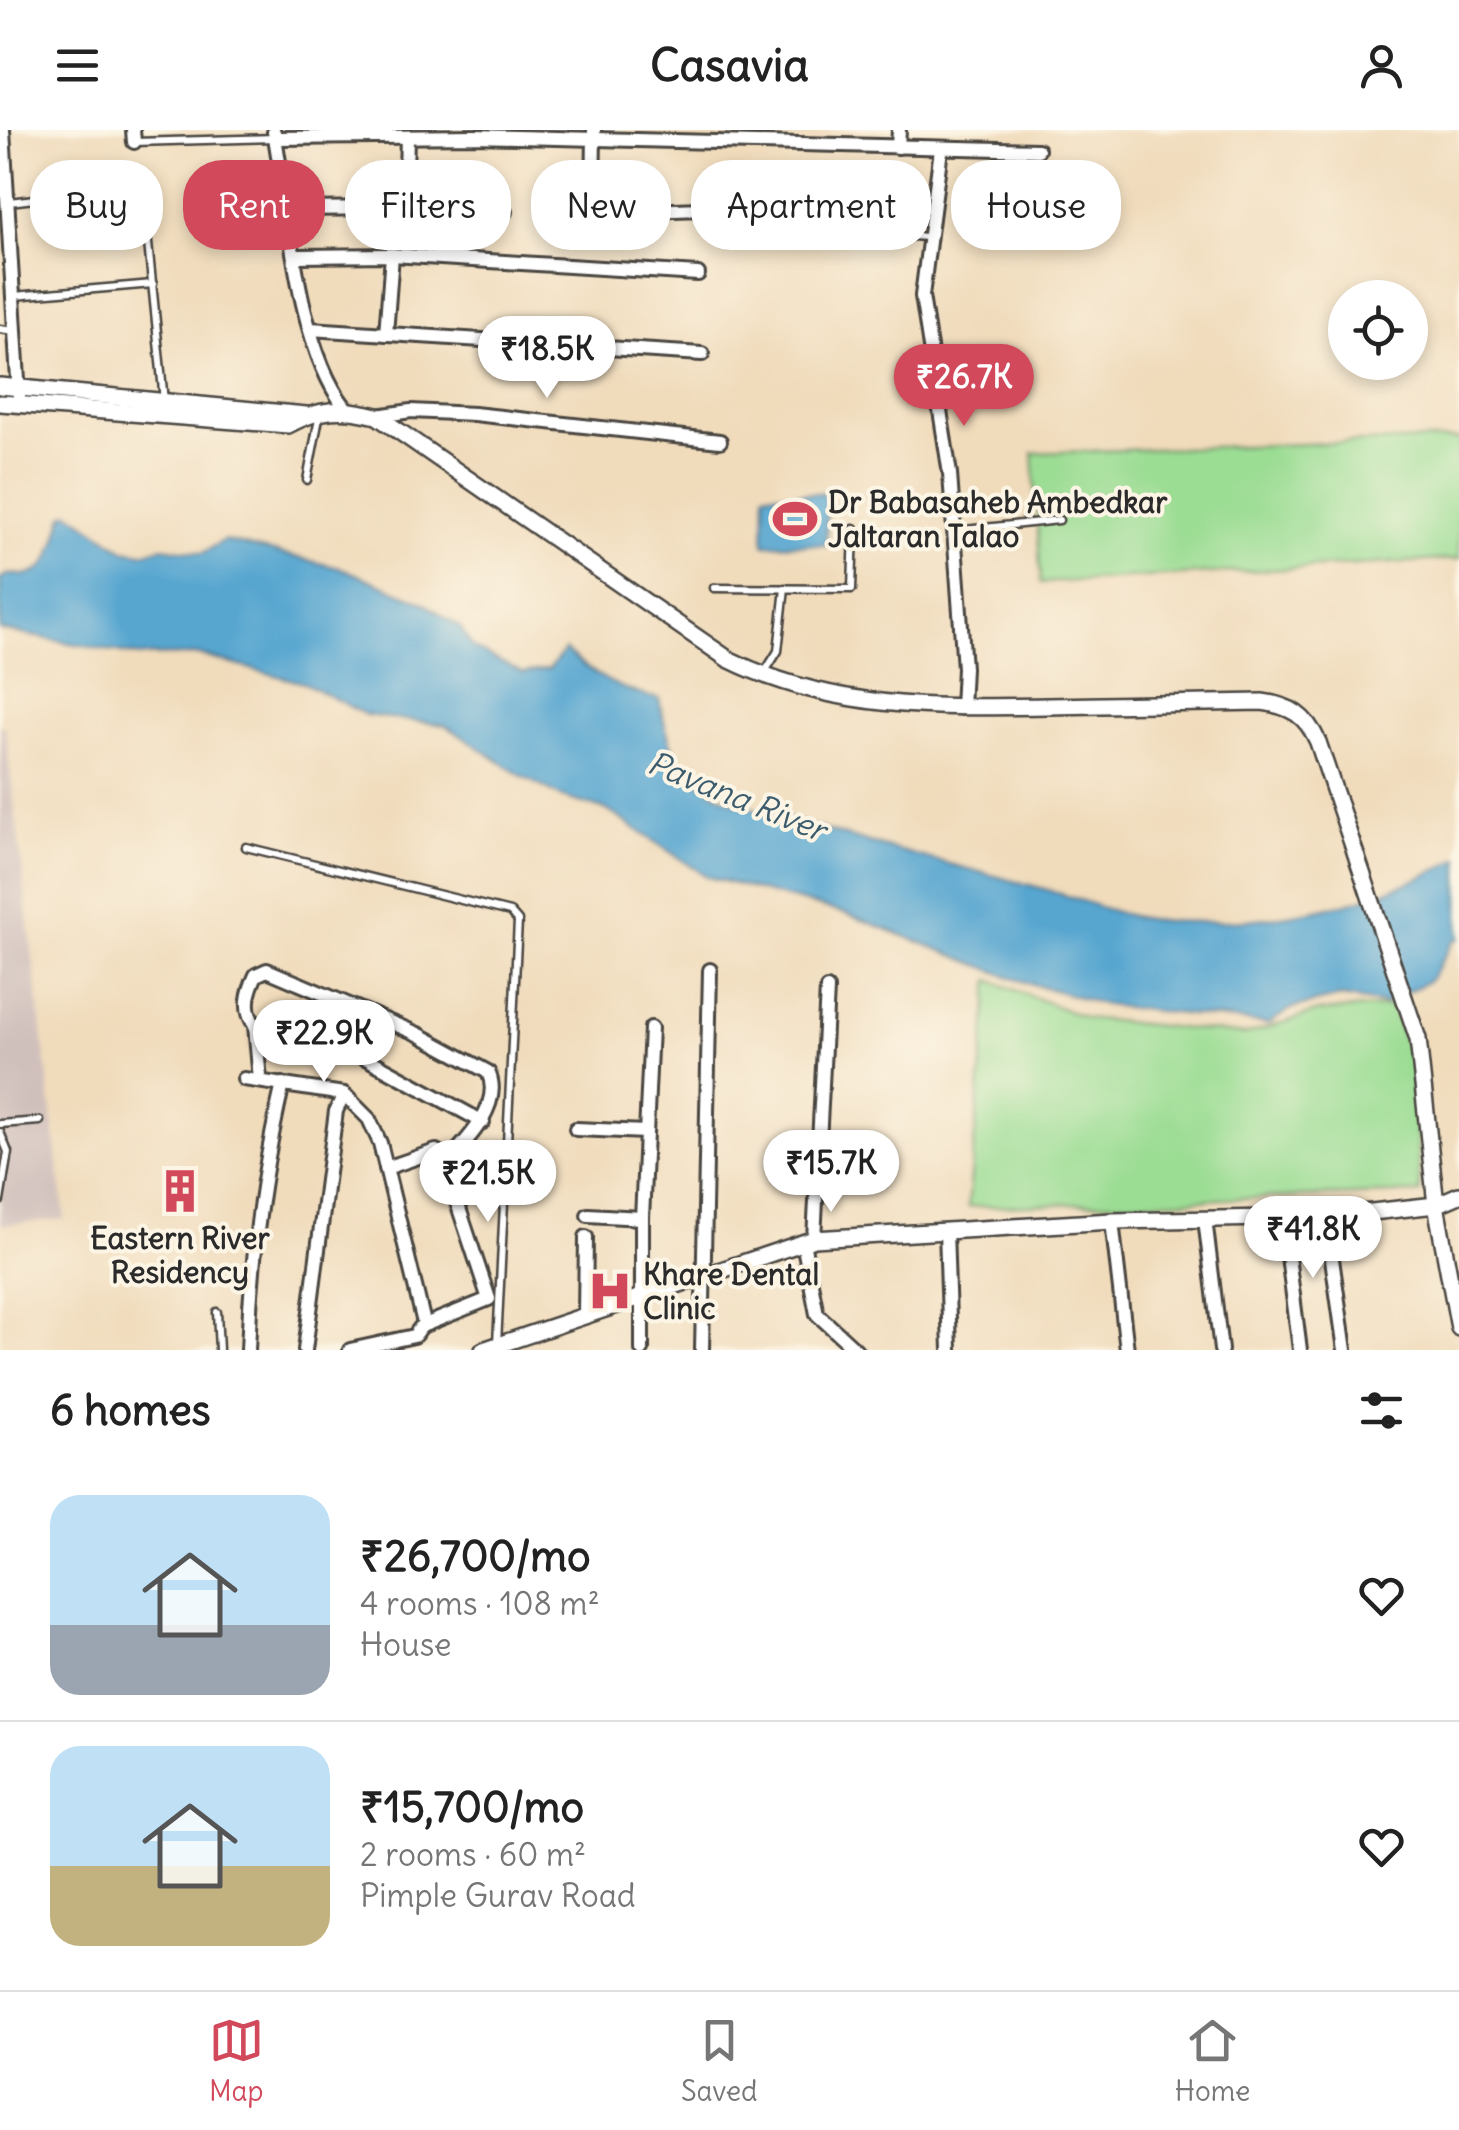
<!DOCTYPE html>
<html lang="en">
<head>
<meta charset="utf-8">
<style>
  :root { --surface:#fff; --page:#f6f6f6; --text:#222; --muted:#767676; --line:#e0e0e0; --accent:#d1495b }
  body { margin:0; font-family:Delius,sans-serif; background:var(--page); color:var(--text); height:100vh; display:flex; flex-direction:column; font-size:38px; white-space:nowrap }
  * { box-sizing:border-box; margin:0 }
  p { font-size:32px; color:var(--muted) }
  .icon { flex:none; width:55px; height:55px; fill:none; stroke:currentColor; stroke-width:2; stroke-linecap:round; stroke-linejoin:round }
  .map { position:relative; height:1220px; overflow:hidden }
  .drawer { display:flex; flex-direction:column; background:var(--surface); flex:1 }
  .drawer>* { flex:none }
  .hud { position:absolute; left:30px; top:30px; width:1400px; height:90px; display:flex; gap:20px }
  .buttons { position:absolute; left:1328px; top:150px; display:grid; gap:20px }
  .buttons a { display:grid; place-items:center; width:100px; height:100px; border-radius:50%; background:var(--surface); box-shadow:0 5px 15px #0003; font-size:50px }
  .price { position:absolute; translate:-50% -85px; padding:0 22px; border-radius:35px; background:#fff; color:#222; font-size:32px; line-height:65px; filter:drop-shadow(0 2px 5px #0008) }
  .price::after { content:''; position:absolute; left:50%; top:60px; width:30px; height:22px; margin-left:-15px; background:inherit; clip-path:polygon(0 0,100% 0,50% 100%) }
  .price.on { background:var(--accent); color:#fff }
  ul { padding:0; list-style:none }
  li { display:flex; align-items:center; gap:30px; height:250px; padding:0 50px }
  li+li { border-top:2px solid var(--line) }
  li span { display:grid; place-items:center; flex:none; width:280px; height:200px; border-radius:30px; color:#555 }
  li>.icon { margin-inline-start:auto }
  span .icon { width:120px; height:120px; fill:#fffc; stroke-width:1 }
  li b { font-size:42px }
  h2 { display:flex; justify-content:space-between; align-items:center; height:120px; padding:0 50px; font-size:42px }
  .chip { padding:0 35px; border-radius:40px; background:var(--surface); box-shadow:0 5px 15px #0003; font-size:35px; line-height:90px }
  .chip.on { background:var(--accent); color:#fff }
  header { display:flex; justify-content:space-between; align-items:center; height:130px; padding:0 50px; background:var(--surface); font-size:45px; font-weight:700 }
  .dock { display:flex; justify-content:space-around; align-items:center; height:140px; border-top:2px solid var(--line); background:var(--surface); font-size:28px; color:var(--muted) }
  .dock a { display:grid; justify-items:center; gap:5px }
  .dock .on { color:var(--accent) }
  .map>svg:first-child { display:block }
  .industrial { fill:#d0c0bc }
  .green { fill:#9cdd94; stroke:#648460; stroke-width:2.5 }
  .water { fill:#56a6d0; stroke:#40687e; stroke-width:2.5 }
  .lines { fill:none; stroke-linecap:round; stroke-linejoin:round }
  .service-casing { stroke:#494541; stroke-width:11 }
  .minor-casing { stroke:#494541; stroke-width:18 }
  .tertiary-casing { stroke:#494541; stroke-width:20 }
  .service { stroke:#fff; stroke-width:6 }
  .minor { stroke:#fff; stroke-width:12 }
  .tertiary { stroke:#fff; stroke-width:15 }
  .labels { text-anchor:middle; dominant-baseline:central; stroke-width:8; stroke-linejoin:round; paint-order:stroke }
  .poi-label { font-size:30px; font-weight:bold; fill:#2b2b2b; stroke:#fcf5e5; text-anchor:start }
  .water-label { font-size:32px; font-style:italic; fill:#3c5c6d; stroke:#fcf5e5 }
</style>
</head>
<body>
<header><svg class="icon" aria-label="menu" viewBox="0 0 24 24"><path d="M4 6h16M4 12h16M4 18h16"/></svg>Casavia<svg class="icon" aria-label="person" viewBox="0 0 24 24"><circle cx="12" cy="8" r="4"/><path d="M4 21q1-7 8-7t8 7"/></svg></header>
<div class="map">
<svg width="1459" height="1220" viewBox="0 0 1459 1220">
  <rect width="100%" height="100%" fill="#fcf5e5"/>
  <filter id="ink" filterUnits="userSpaceOnUse"><feTurbulence type="fractalNoise" baseFrequency=".01" numOctaves="2"/><feDisplacementMap in="SourceGraphic" scale="20" xChannelSelector="R" yChannelSelector="G"/><feConvolveMatrix kernelMatrix="1 2 1 2 8 2 1 2 1" color-interpolation-filters="sRGB"/></filter>
  <filter id="wash" filterUnits="userSpaceOnUse"><feTurbulence type="fractalNoise" baseFrequency=".0048" numOctaves="4" result="noise"/><feDisplacementMap in="SourceGraphic" scale="40" xChannelSelector="R" yChannelSelector="G"/><feGaussianBlur stdDeviation="2.25" result="paint"/><feColorMatrix in="noise" values="0 0 0 0 0 0 0 0 0 0 0 0 0 0 0 0 0 1.4 0 .05"/><feComposite in="paint" operator="in"/></filter>
  <g filter="url(#wash)">
    <rect width="100%" height="100%" fill="#f0dbbb"/>
    <path class="industrial" d="M0,595L5,597L65,1089L0,1095Z"/>
    <g class="green">
      <path d="M1459,309V429L1041,453L1033,323Z"/>
      <path d="M990,850L1086,888L1246,905L1315,882L1392,876L1413,935L1420,1063L968,1077Z"/>
    </g>
    <g class="water">
      <path d="M765,363L827,364L826,415L764,414Z"/>
      <path d="M69,382L124,420L143,423L163,417L203,423L224,410L344,439L421,471L460,497L473,518L523,543L549,539L565,520C593,546 622,561 659,569C666,602 672,633 702,654C730,675 760,680 792,690C875,716 958,736 1041,758C1083,769 1122,789 1166,791C1264,796 1374,777 1459,728V809L1453,812L1430,850L1384,874L1341,867L1293,878L1268,894L1105,875L1015,849L847,784L708,747L607,680L562,667L520,645L445,595L366,585L304,553L199,525L139,526L0,500V449C9,442 11,445 22,445C52,446 56,408 64,385Z"/>
    </g>
  </g>
  <g filter="url(#ink)">
    <g class="lines">
      <g class="service-casing">
        <g id="service">
          <path d="M134,12L274,8"/>
          <path d="M9,72L145,56L147,103"/>
          <path d="M842,102L928,107"/>
          <path d="M71,113L147,103L164,271"/>
          <path d="M14,166L153,154"/>
          <path d="M0,199L14,201"/>
          <path d="M307,350L320,283"/>
          <path d="M955,401L1059,390"/>
          <path d="M714,458L852,459L854,399"/>
          <path d="M763,545L778,521L785,458"/>
          <path d="M246,717L510,782L518,791L497,1214"/>
          <path d="M0,994L40,991"/>
          <path d="M0,1002L8,1022L0,1071"/>
          <path d="M217,1182L219,1220"/>
        </g>
      </g>
      <g class="minor-casing">
        <g id="minor">
          <path d="M3,0L19,267"/>
          <path d="M133,0L134,12"/>
          <path d="M594,0L593,83L701,79"/>
          <path d="M274,2C289,82 297,215 345,277"/>
          <path d="M276,8L475,6L1038,20"/>
          <path d="M898,17L899,0"/>
          <path d="M941,19L922,166L950,344L964,538L962,578"/>
          <path d="M405,78L505,82"/>
          <path d="M288,79L405,78L407,7"/>
          <path d="M297,126L392,125L698,144"/>
          <path d="M310,199L702,224"/>
          <path d="M386,204L392,125"/>
          <path d="M377,286L411,281L474,284L720,311"/>
          <path d="M255,895C243,879 248,862 256,845L267,840L418,904L488,942C504,974 466,1012 445,1034"/>
          <path d="M244,949L344,964"/>
          <path d="M260,950L255,895L351,920L483,992"/>
          <path d="M576,999L646,1002"/>
          <path d="M386,1038L436,1021L441,1024L489,1169L422,1196"/>
          <path d="M588,1085L642,1088"/>
          <path d="M1283,1087L1300,1220"/>
          <path d="M1326,1087L1345,1220"/>
          <path d="M1205,1089L1221,1220"/>
          <path d="M1112,1091L1127,1220"/>
          <path d="M946,1100L950,1220"/>
          <path d="M814,1109L827,859"/>
          <path d="M803,1112L817,1184L856,1220"/>
          <path d="M585,1185L586,1107"/>
          <path d="M248,1220C251,1129 262,1043 283,954"/>
          <path d="M305,1220L336,981L344,964L369,989L380,1013L424,1193L414,1206L350,1220"/>
          <path d="M642,1220V1088L651,898"/>
          <path d="M702,1220L710,840"/>
        </g>
      </g>
      <g class="tertiary-casing">
        <g id="tertiary">
          <path d="M0,256L306,285"/>
          <path d="M0,273L288,295C319,278 343,277 377,286L728,529C831,580 936,578 1048,576C1120,575 1191,573 1262,572C1291,576 1306,585 1318,612L1418,909L1436,1075L1459,1198"/>
          <path d="M483,1220L814,1109L1112,1091L1326,1087L1436,1075L1459,1065"/>
        </g>
      </g>
      <use href="#service" class="service"/>
      <use href="#minor" class="minor"/>
      <use href="#tertiary" class="tertiary"/>
    </g>
  </g>
  <defs>
    <g id="stadium-bare" transform="scale(3.45)"><path d="M0-5a6.5 5 0 1 0 0 10a6.5 5 0 1 0 0-10ZM-3.5-1.8h7v3.6h-7Z" fill="#d1495b" stroke="#fcf5e5" stroke-width="2.5" paint-order="stroke"/></g>
    <g id="building-bare" transform="scale(3.45)"><path d="M-4-6H4V6H1V3H-1V6H-4ZM-2.5-4.3h1.7v1.8h-1.7ZM.8-4.3h1.7v1.8H.8ZM-2.5-1h1.7V.8h-1.7ZM.8-1h1.7V.8H.8Z" fill="#d1495b" stroke="#fcf5e5" stroke-width="2.5" paint-order="stroke"/></g>
    <g id="hospital-bare" transform="scale(3.45)"><path d="M-5-5h3v3.5h4V-5h3V5h-3V1.5h-4V5h-3Z" fill="#d1495b" stroke="#fcf5e5" stroke-width="2.5" paint-order="stroke"/></g>
  </defs>
  <g fill-rule="evenodd">
    <use href="#stadium-bare" x="795" y="389"/>
    <use href="#building-bare" x="180" y="1061"/>
    <use href="#hospital-bare" x="610" y="1161"/>
  </g>
  <g class="labels">
    <g class="poi-label">
      <text x="828" y="372">Dr Babasaheb Ambedkar<tspan x="828" dy="34">Jaltaran Talao</tspan></text>
      <text x="180" y="1108" text-anchor="middle">Eastern River<tspan x="180" dy="34">Residency</tspan></text>
      <text x="643" y="1144">Khare Dental<tspan x="643" dy="34">Clinic</tspan></text>
    </g>
    <g class="water-label">
      <text transform="translate(737 666) rotate(22)">Pavana River</text>
    </g>
  </g>
</svg>
<div class="buttons">
<a><svg class="icon" aria-label="locate" viewBox="0 0 24 24"><circle cx="12" cy="12" r="6"/><path d="M12 2v4M12 18v4M2 12h4M18 12h4"/></svg></a>
</div>
<b class="price" style="left:547px;top:271px">₹18.5K</b>
<b class="price on" style="left:964px;top:299px">₹26.7K</b>
<b class="price" style="left:324px;top:955px">₹22.9K</b>
<b class="price" style="left:831px;top:1085px">₹15.7K</b>
<b class="price" style="left:488px;top:1095px">₹21.5K</b>
<b class="price" style="left:1313px;top:1151px">₹41.8K</b>
<div class="hud">
<a class="chip">Buy</a>
<a class="chip on">Rent</a>
<a class="chip">Filters</a>
<a class="chip">New</a>
<a class="chip">Apartment</a>
<a class="chip">House</a>
</div>
</div>
<section class="drawer">
<h2>6 homes<svg class="icon" aria-label="filters" viewBox="0 0 24 24"><path d="M4 7h16M4 17h16"/><circle cx="9" cy="7" r="2"/><circle cx="15" cy="17" r="2"/></svg></h2>
<ul>
<li><span style="background:linear-gradient(#bfe0f5 65%,#9aa5b1 0)"><svg class="icon" aria-label="home" viewBox="0 0 24 24"><path d="M3 11l9-7 9 7M6 9v11h12V9"/></svg></span><div><b>₹26,700/mo</b><p>4 rooms · 108 m²</p><p>House</p></div><svg class="icon" aria-label="heart" viewBox="0 0 24 24"><path d="M12 20l-8-8c-3-5 5-10 8-4 3-6 11-1 8 4z"/></svg></li>
<li><span style="background:linear-gradient(#bfe0f5 60%,#c2b280 0)"><svg class="icon" aria-label="home" viewBox="0 0 24 24"><path d="M3 11l9-7 9 7M6 9v11h12V9"/></svg></span><div><b>₹15,700/mo</b><p>2 rooms · 60 m²</p><p>Pimple Gurav Road</p></div><svg class="icon" aria-label="heart" viewBox="0 0 24 24"><path d="M12 20l-8-8c-3-5 5-10 8-4 3-6 11-1 8 4z"/></svg></li>
</ul>
</section>
<nav class="dock">
<a class="on"><svg class="icon" aria-label="map" viewBox="0 0 24 24"><path d="M3 6l6-2 6 2 6-2v14l-6 2-6-2-6 2zM9 4v14M15 6v14"/></svg>Map</a>
<a><svg class="icon" aria-label="saved" viewBox="0 0 24 24"><path d="M7 4h10v16l-5-4-5 4z"/></svg>Saved</a>
<a><svg class="icon" aria-label="home" viewBox="0 0 24 24"><path d="M3 11l9-7 9 7M6 9v11h12V9"/></svg>Home</a>
</nav>
</body>
</html>
